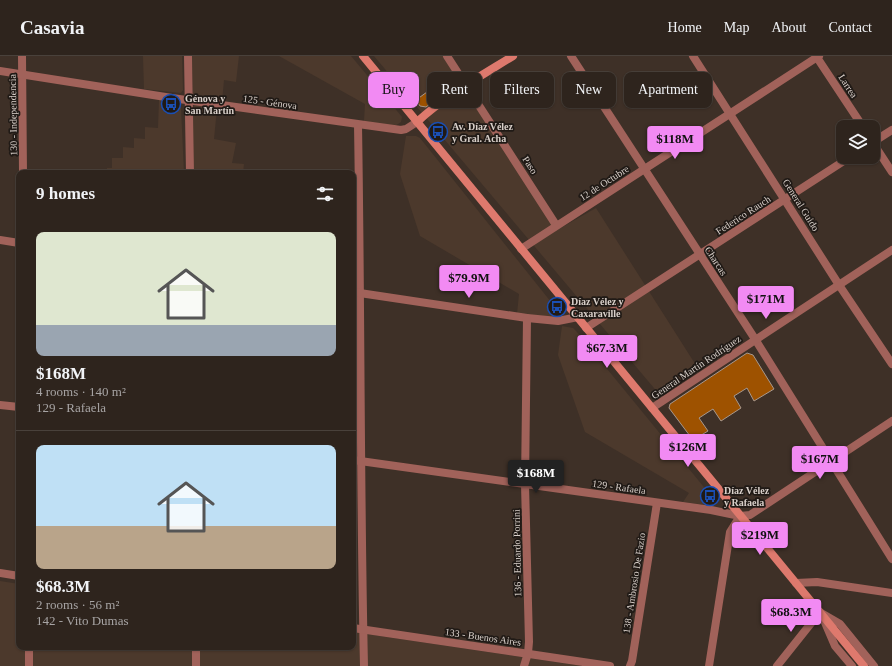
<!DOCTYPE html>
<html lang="en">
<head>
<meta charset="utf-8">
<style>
  :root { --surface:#2e241d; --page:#362c26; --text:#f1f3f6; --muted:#a7a4a4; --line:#49413b; --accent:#f28af3 }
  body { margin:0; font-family:"Times New Roman",serif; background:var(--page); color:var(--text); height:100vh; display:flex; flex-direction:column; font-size:15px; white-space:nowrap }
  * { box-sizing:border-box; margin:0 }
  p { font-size:13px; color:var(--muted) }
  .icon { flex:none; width:22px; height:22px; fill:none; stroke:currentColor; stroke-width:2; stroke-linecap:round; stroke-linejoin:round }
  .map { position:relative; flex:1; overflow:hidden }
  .drawer { position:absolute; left:16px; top:114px; width:340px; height:480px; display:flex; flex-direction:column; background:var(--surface); border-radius:8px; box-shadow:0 1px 3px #0004,0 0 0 1px var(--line) }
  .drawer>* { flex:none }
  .hud { position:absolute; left:368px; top:16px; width:380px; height:36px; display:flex; gap:8px }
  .controls { position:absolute; left:836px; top:64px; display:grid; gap:8px }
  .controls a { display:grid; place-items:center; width:44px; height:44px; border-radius:8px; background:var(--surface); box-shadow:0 1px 3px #0004,0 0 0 1px var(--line); font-size:20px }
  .price { position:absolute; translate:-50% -34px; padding:0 9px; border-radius:4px; background:var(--accent); color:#111; font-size:13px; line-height:26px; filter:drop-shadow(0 1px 2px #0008) }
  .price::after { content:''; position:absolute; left:50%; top:24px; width:12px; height:9px; margin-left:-6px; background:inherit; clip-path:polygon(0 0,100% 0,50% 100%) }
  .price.on { background:#222; color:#fff }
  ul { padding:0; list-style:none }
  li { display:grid; align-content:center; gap:8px; height:212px; padding:0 20px }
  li+li { border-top:1px solid var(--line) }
  li span { display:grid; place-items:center; height:124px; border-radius:8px; color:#555 }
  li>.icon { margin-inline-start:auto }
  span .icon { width:72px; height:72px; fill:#fffc; stroke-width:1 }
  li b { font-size:17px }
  h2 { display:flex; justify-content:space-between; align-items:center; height:48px; padding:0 20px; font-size:17px }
  .chip { padding:0 14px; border-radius:8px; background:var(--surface); box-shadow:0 1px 3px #0004,0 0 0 1px var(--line); font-size:14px; line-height:36px }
  .chip.on { background:var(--accent); color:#111 }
  header { display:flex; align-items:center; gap:24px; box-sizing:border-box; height:56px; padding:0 20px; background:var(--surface); border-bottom:1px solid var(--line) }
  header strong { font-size:19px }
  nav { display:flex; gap:22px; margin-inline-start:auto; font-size:14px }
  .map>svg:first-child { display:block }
  .built { fill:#4c392c }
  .building { fill:#9e5200; stroke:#a8988d }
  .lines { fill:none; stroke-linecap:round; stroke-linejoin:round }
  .street { stroke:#a1625a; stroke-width:8 }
  .secondary { stroke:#de796d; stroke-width:8 }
  .labels { text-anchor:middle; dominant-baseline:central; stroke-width:3.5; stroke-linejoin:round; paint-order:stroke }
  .street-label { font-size:10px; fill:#d9d0ca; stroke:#201a16 }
  .poi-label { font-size:10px; font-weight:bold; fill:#d9d0ca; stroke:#201a16; text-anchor:start }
</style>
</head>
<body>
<header>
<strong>Casavia</strong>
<nav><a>Home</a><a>Map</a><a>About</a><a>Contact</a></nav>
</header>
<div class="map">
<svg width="892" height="610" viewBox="0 0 892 610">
  <rect width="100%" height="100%" fill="#3e3027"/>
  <g class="built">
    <path d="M143,0H182L183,34L181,37L144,33Z"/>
    <path d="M192,0H239L236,26L224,24L222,46L198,42L193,39Z"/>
    <path d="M279,0H351L402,61L401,66L395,70L364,65L365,48Z"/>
    <path d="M374,0H443L557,174L596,152L699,314L659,338Z"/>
    <path d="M159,43L175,46L181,52L184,117H107V112H112V102H123V91L134,92V82L145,83V71L158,72Z"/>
    <path d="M195,49L217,52L214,83L236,87L232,107L244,108L243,117H193V51Z"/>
    <path d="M406,80H416L420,82L555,251L557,256L555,261L517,258L519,238L420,180L400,118Z"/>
    <path d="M562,270L573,272L576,275L712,441L714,444L712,450L683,446L689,437L585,376L558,299Z"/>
    <path d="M0,525L19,528V591H353V576L583,610H0Z"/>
  </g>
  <g class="building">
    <path d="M427,36L434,45L426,51L420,50L416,44Z"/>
    <path d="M747,297L753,299L774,333L754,345L747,332L734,340L741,352L721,365L713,353L699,362L708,375L693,384L669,352L670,348Z"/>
  </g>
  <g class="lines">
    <g class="street">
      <path d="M22,0L23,117"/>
      <path d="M188,0L190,117"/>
      <path d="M447,0L556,169"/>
      <path d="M571,0L755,283L892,503"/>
      <path d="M693,0L839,229L892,308"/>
      <path d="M816,0L863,71"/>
      <path d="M0,15L172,42L401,74L406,73L417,66"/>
      <path d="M358,69C361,249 360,430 364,610"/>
      <path d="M873,86L892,74"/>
      <path d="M873,87L892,116"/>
      <path d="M0,184L19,187"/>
      <path d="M521,193L819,0"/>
      <path d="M353,236L527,262L558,265L578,261"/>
      <path d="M586,272L850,101"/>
      <path d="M0,349L19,351"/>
      <path d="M652,352L892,194"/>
      <path d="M353,404L711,454L740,460L750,459L892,365"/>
      <path d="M0,517L19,520"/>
      <path d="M796,527L817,526L892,537"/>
      <path d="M821,557L840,568L874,610"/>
      <path d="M823,562L835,590L852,610"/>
      <path d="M353,572L610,610"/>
      <path d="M29,591V610"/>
      <path d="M196,591V610"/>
      <path d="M524,610L528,597L529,586L525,428L527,262"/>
      <path d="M630,610L632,605L657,447"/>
      <path d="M709,610L730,476L740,460"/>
      <path d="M777,610L820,556"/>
    </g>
    <g class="secondary">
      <path d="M363,0L864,610"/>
      <path d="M417,66C445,40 481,20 513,0"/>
    </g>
  </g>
  <defs>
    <g id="bus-ring" transform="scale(1)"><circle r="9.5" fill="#201a16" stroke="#1a4fb4" stroke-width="1.5"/><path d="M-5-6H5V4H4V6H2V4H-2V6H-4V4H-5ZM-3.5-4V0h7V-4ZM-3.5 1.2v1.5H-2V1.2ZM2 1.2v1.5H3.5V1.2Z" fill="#1a4fb4"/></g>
  </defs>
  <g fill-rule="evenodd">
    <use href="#bus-ring" x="171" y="48"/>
    <use href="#bus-ring" x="438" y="76"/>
    <use href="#bus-ring" x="557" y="251"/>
    <use href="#bus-ring" x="710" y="440"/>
  </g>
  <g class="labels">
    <g class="street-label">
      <text transform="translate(848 30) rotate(57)">Larrea</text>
      <text transform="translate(270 46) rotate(8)">125 - Génova</text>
      <text transform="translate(13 59) rotate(-91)">130 - Independencia</text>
      <text transform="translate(530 109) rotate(57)">Paso</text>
      <text transform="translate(604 127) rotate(-33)">12 de Octubre</text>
      <text transform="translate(801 149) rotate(58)">General Guido</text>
      <text transform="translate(743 159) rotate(-33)">Federico Rauch</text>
      <text transform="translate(716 205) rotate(57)">Charcas</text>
      <text transform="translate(696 311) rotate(-34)">General Martín Rodríguez</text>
      <text transform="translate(619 431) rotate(8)">129 - Rafaela</text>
      <text transform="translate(517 497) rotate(-91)">136 - Eduardo Porrini</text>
      <text transform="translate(634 527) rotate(-81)">138 - Ambrosio De Fazio</text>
      <text transform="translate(483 581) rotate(8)">133 - Buenos Aires</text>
    </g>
    <g class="poi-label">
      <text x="185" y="42">Génova y<tspan x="185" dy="12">San Martín</tspan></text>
      <text x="452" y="70">Av. Díaz Vélez<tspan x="452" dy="12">y Gral. Acha</tspan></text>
      <text x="571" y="245">Díaz Vélez y<tspan x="571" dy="12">Caxaraville</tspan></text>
      <text x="724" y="434">Díaz Vélez<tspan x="724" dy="12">y Rafaela</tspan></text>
    </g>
  </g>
</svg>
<div class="controls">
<a><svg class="icon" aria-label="layers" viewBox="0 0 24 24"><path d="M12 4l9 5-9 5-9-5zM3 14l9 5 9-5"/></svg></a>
</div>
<b class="price" style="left:675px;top:104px">$118M</b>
<b class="price" style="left:469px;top:243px">$79.9M</b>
<b class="price" style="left:766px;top:264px">$171M</b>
<b class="price" style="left:607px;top:313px">$67.3M</b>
<b class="price" style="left:688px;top:412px">$126M</b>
<b class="price" style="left:820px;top:424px">$167M</b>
<b class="price on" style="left:536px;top:438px">$168M</b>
<b class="price" style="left:760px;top:500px">$219M</b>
<b class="price" style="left:791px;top:577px">$68.3M</b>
<div class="hud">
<a class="chip on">Buy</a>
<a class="chip">Rent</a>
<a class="chip">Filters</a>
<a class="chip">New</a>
<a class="chip">Apartment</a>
</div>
<section class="drawer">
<h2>9 homes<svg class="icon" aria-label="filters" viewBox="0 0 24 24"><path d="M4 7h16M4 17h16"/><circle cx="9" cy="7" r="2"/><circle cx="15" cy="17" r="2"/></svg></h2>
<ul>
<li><span style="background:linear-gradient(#dfe7d0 75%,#9aa5b1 0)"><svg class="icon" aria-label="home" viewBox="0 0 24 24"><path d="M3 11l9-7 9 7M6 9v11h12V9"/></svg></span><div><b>$168M</b><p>4 rooms · 140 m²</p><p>129 - Rafaela</p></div></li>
<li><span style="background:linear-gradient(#bfe0f5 65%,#b9a48a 0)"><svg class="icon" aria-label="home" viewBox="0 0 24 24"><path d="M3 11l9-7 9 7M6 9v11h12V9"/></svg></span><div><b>$68.3M</b><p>2 rooms · 56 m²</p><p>142 - Vito Dumas</p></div></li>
</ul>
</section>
</div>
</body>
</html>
